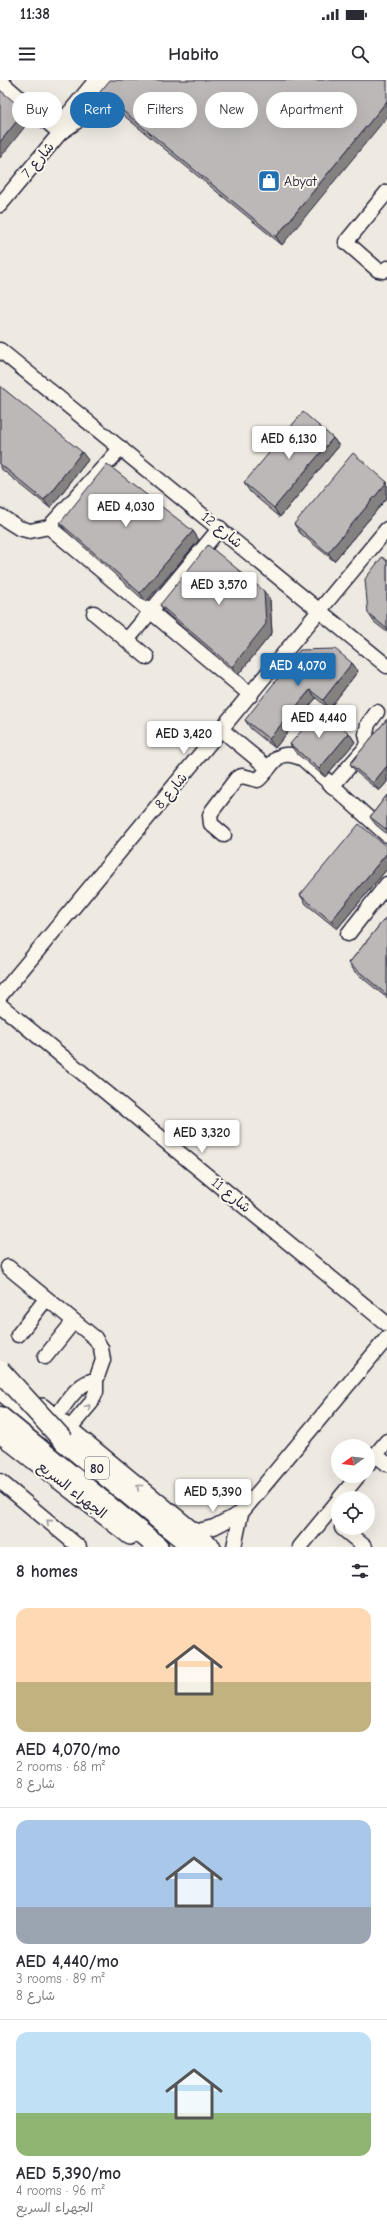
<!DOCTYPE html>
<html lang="en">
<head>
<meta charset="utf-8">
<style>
  :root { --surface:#fff; --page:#f2f2f3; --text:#2b2b33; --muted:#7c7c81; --line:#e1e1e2; --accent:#1f6fb2 }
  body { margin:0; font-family:"Comic Neue","Playpen Sans Arabic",sans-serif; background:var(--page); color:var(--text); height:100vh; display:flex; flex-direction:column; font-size:15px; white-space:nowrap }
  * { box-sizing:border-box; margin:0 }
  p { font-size:13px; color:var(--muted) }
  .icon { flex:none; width:22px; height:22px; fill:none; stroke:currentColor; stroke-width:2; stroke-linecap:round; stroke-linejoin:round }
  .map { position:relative; height:1467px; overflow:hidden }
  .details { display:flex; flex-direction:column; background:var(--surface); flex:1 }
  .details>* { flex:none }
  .top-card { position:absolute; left:12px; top:12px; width:363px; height:36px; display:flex; gap:8px }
  .needle { width:26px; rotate:255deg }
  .buttons { position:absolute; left:331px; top:1359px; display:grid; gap:8px }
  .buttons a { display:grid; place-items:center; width:44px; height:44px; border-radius:50%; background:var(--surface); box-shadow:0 4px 16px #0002; font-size:20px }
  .price { position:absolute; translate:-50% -34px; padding:0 9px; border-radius:4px; background:#fff; color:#222; font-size:13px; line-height:26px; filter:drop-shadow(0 1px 2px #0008) }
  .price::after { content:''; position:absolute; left:50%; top:24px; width:12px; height:9px; margin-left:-6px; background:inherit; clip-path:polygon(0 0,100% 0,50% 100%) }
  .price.current { background:var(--accent); color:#fff }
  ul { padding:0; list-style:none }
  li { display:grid; align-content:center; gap:8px; height:212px; padding:0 16px }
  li+li { border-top:1px solid var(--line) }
  li span { display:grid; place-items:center; height:124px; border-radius:12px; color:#555 }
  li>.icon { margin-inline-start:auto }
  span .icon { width:72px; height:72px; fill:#fffc; stroke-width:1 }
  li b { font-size:17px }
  h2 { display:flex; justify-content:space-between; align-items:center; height:48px; padding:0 16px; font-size:17px }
  .tag { padding:0 14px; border-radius:18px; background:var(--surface); box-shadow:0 4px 16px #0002; font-size:14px; line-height:36px }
  .tag.current { background:var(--accent); color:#fff }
  .status { display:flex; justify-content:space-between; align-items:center; height:28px; padding:0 20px; background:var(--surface); direction:ltr }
  .status svg { height:11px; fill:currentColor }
  header { display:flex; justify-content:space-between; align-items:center; height:52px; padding:0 16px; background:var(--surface); font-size:18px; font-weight:700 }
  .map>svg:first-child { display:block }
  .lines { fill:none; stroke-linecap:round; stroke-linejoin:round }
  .minor-casing { stroke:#22223b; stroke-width:17 }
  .major-casing { stroke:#22223b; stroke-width:20 }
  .highway-casing { stroke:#22223b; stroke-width:23 }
  .minor { stroke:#fbf7ec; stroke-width:14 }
  .major { stroke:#fbf7ec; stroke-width:17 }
  .highway { stroke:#fbf7ec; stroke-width:20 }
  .highway-bridge-casing { stroke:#22223b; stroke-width:23; stroke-linecap:butt }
  .highway-bridge { stroke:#fbf7ec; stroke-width:20 }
  .wall { fill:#a29e9e; stroke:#22223b }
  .shaded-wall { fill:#848181; stroke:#22223b }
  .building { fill:#bcb8b8; stroke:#22223b }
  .oneway { stroke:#99979c }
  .labels { text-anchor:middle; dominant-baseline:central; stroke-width:4; stroke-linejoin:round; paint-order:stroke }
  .shield { fill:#fbf7ec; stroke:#636270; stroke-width:1 }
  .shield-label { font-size:13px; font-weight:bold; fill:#22223b }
  .street-label { font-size:14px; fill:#22223b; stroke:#fbf7ec }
  .poi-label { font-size:14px; fill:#22223b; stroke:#fbf7ec; text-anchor:start }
</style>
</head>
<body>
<div class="status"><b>11:38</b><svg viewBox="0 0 49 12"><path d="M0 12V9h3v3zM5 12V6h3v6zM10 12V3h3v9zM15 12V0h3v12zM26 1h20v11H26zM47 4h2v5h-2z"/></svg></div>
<header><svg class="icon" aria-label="menu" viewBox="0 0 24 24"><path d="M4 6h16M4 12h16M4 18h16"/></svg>Habito<svg class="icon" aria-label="search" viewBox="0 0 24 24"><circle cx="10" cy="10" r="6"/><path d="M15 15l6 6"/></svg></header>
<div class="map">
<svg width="387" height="1467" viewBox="0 0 387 1467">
  <rect width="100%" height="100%" fill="#eeeae2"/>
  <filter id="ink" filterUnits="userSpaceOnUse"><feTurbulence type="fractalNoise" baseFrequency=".025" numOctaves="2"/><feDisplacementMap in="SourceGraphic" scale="8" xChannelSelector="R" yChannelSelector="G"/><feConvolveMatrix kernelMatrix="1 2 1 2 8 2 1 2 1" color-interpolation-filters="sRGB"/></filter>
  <g filter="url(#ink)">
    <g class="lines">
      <g class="minor-casing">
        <g id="minor">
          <path d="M0,1L60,53"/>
          <path d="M60,53L65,38L96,0"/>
          <path d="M387,112L346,162L378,190L383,191L387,188"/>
          <path d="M0,125L60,53L76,42L110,0"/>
          <path d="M0,270L387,586"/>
          <path d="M0,436L19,448L30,451L49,447L121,368"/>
          <path d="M49,447L251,615"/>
          <path d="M94,533L147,577"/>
          <path d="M127,560L220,448"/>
          <path d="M222,650L268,688"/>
          <path d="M332,706L363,671L368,663L366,654L368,644L377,632"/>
          <path d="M224,755L211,744L210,735L212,731L237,698L242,696L258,700C275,685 275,666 303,679L387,755"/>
          <path d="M348,854L387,804"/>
          <path d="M0,916L387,449"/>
          <path d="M0,925L387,1244"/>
          <path d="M8,1187L95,1258L101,1268L103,1280L96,1300V1312L91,1323L69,1349"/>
          <path d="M18,1255L46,1219"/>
          <path d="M45,1277L74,1241"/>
          <path d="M55,1338C66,1324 77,1302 96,1300"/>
          <path d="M376,1375L387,1384"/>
          <path d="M368,1384L387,1361"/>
          <path d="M0,1401L79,1467"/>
          <path d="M340,1418L358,1396"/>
          <path d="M342,1448L365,1467"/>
          <path d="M194,1452L214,1447L241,1433L387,1258"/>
          <path d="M234,1467L241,1433"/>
          <path d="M300,1467L338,1421"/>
        </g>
      </g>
      <g class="major-casing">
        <g id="major">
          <path d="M42,1327L212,1467"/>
          <path d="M0,1354L130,1456"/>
        </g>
      </g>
      <g class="highway-casing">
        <g id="highway">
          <path d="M0,1309L193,1467"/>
          <path d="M0,1337L158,1467"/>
        </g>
      </g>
      <use href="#minor" class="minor"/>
      <use href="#major" class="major"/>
      <use href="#highway" class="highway"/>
      <g class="highway-bridge-casing">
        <path id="highway-bridge" d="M0,1291L64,1361"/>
      </g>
      <use href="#highway-bridge" class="highway-bridge"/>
    </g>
    <g class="wall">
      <path d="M387,0L282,165L106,21L100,12Z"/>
      <path d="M0,306L88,380L50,428L0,388Z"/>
      <path d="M333,358L339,366L280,437L250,412L244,403Z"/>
      <path d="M387,402V418L334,481L300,453L294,444Z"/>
      <path d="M60,443L193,451L199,460L146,522L66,451Z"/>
      <path d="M387,481V552L374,542L368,533Z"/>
      <path d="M270,520L272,553L238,595L166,533L160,525Z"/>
      <path d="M352,583L358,591L329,629L316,618L275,668L251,649L245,640Z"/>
      <path d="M387,639V702L379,711L356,692L350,684Z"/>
      <path d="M349,653L355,662L325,697L296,673L290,664Z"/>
      <path d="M387,715V754L376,745L370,737Z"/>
      <path d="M387,767V789L337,849L306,824L300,815Z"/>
      <path d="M387,836V918L355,892L349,883Z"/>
    </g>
    <g class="shaded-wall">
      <path d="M387,21V37L282,165L276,157Z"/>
      <path d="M25,31L31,39L0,78V62Z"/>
      <path d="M333,358L339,366L280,437L274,428Z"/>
      <path d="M82,372L88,380L50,428L44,420Z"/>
      <path d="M387,402V418L334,481L328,473Z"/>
      <path d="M193,451L199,460L146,522L140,513Z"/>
      <path d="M264,511L270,520L272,553L238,595L232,587Z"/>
      <path d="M352,583L358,591L329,629L323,620Z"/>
      <path d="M310,610L316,618L275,668L269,659Z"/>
      <path d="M349,653L355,662L325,697L319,689Z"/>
      <path d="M387,686V702L379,711L373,703Z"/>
      <path d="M387,773V789L337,849L331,841Z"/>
    </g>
    <g class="building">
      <path d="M110,0H387V21L276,157L100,12Z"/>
      <path d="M0,10L25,31L0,62Z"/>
      <path d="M0,306L82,372L44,420L0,384Z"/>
      <path d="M303,332L333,358L274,428L244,403Z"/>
      <path d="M353,373L387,402L328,473L294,444Z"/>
      <path d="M107,384L193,451L140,513L60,443Z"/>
      <path d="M208,465L264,511L266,544L232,587L160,525Z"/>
      <path d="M382,477L387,481V549L368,533L365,499Z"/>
      <path d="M335,569L352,583L323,620L310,610L269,659L245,640L300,570Z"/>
      <path d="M320,629L349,653L319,689L290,664Z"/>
      <path d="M387,639V686L373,703L350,684Z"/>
      <path d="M387,715V750L370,737Z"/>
      <path d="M359,744L387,767V773L331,841L300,815Z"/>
      <path d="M387,836V915L349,883Z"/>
    </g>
    <defs><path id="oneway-chevron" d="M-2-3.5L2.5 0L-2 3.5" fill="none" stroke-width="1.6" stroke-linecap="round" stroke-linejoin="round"/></defs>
    <g class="oneway">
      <use href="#oneway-chevron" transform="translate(88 1327) rotate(-52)"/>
      <use href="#oneway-chevron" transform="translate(139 1407) rotate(-141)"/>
      <use href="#oneway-chevron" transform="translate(49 1442) rotate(-140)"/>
    </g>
  </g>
  <defs>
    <g id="shop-square" transform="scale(1.15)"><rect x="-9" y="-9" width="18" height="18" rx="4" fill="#1f6fb2" stroke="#fbf7ec"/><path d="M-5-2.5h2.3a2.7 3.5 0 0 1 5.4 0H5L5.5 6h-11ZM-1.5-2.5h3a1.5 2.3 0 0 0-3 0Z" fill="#fff"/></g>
  </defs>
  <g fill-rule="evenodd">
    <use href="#shop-square" x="269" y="101"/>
  </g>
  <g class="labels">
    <rect class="shield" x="85" y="1377" width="24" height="22" rx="3"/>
    <g class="shield-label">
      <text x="97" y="1388">80</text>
    </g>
    <g class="street-label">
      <text transform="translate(38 80) rotate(-50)">شارع 7</text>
      <text transform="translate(222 450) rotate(39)">شارع 12</text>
      <text transform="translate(171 711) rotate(-50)">شارع 8</text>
      <text transform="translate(231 1115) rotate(40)">شارع 11</text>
      <text transform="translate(72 1410) rotate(38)">الجهراء السريع</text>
    </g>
    <g class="poi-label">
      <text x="284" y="101">Abyat</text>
    </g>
  </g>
</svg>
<div class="buttons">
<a><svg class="needle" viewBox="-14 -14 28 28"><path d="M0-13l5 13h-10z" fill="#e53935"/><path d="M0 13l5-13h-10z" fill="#7c7c81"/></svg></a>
<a><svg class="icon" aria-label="locate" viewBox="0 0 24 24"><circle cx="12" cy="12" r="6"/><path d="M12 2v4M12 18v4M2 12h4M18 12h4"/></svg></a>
</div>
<b class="price" style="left:289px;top:380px">AED 6,130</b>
<b class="price" style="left:126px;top:448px">AED 4,030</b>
<b class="price" style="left:219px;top:526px">AED 3,570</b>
<b class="price current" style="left:298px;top:607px">AED 4,070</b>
<b class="price" style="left:319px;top:659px">AED 4,440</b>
<b class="price" style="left:184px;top:675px">AED 3,420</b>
<b class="price" style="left:202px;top:1074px">AED 3,320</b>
<b class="price" style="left:213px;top:1433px">AED 5,390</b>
<div class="top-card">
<a class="tag">Buy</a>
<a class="tag current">Rent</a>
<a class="tag">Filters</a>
<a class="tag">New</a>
<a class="tag">Apartment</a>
</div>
</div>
<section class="details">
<h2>8 homes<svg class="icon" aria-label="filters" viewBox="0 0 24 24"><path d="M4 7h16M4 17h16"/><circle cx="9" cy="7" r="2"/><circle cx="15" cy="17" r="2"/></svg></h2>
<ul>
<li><span style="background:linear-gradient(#ffd9b3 60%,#c2b280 0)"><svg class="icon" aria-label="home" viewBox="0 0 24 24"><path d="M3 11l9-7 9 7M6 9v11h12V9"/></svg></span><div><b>AED 4,070/mo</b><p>2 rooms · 68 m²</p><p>شارع 8</p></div></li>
<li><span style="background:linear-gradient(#a9c7e8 70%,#9aa5b1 0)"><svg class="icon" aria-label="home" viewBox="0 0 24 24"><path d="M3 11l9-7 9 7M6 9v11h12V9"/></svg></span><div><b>AED 4,440/mo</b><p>3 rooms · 89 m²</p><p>شارع 8</p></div></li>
<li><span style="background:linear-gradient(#bfe0f5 65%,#8fb573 0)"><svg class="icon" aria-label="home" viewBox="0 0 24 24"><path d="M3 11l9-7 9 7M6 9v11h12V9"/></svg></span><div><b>AED 5,390/mo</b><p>4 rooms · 96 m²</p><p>الجهراء السريع</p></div></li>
</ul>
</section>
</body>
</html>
